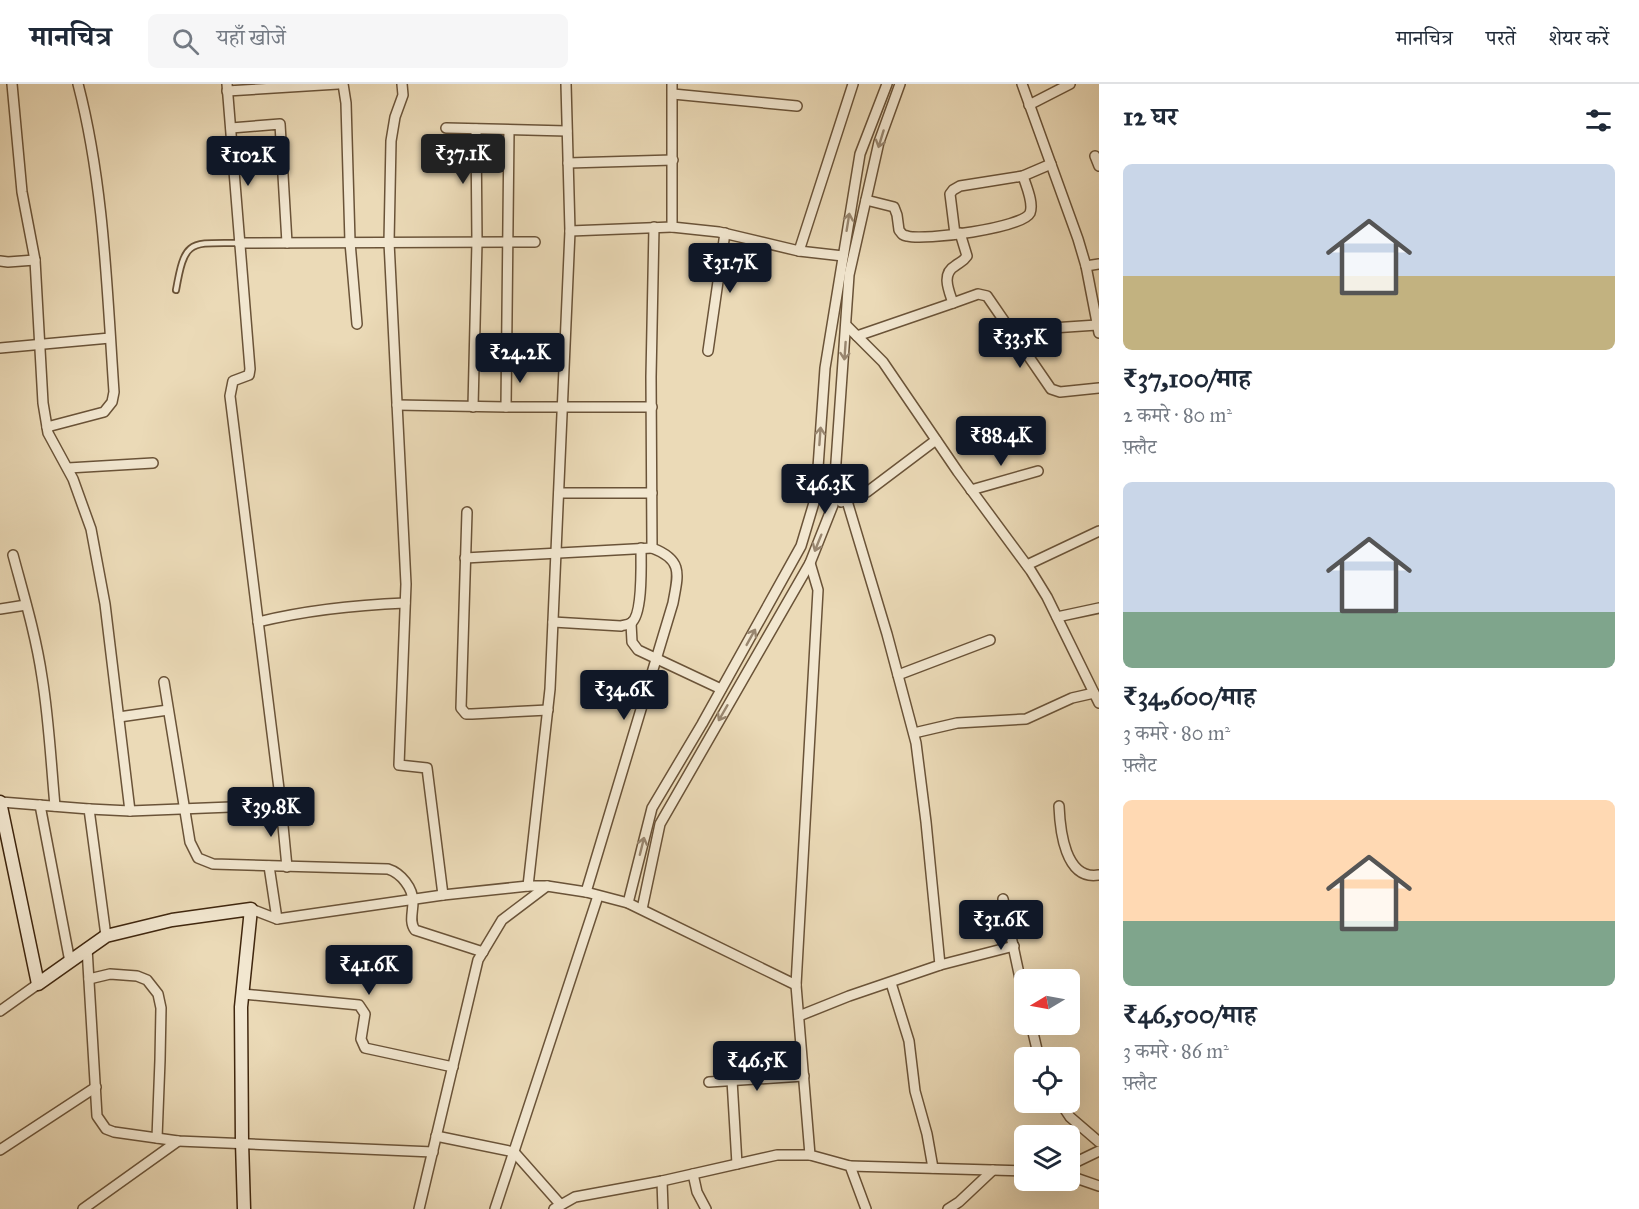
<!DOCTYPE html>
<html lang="hi">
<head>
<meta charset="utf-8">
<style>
  :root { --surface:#fff; --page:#f6f6f7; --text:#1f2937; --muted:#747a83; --line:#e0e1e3; --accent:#111827 }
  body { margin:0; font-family:"IM FELL Great Primer","Noto Serif Devanagari",serif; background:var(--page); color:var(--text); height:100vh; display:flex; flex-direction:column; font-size:22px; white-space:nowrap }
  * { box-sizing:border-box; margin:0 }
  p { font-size:20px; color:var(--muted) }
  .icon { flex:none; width:33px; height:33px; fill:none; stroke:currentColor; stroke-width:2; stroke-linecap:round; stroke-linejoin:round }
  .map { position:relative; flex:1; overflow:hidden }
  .drawer { display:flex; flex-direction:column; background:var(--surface); width:540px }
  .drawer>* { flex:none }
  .needle { width:39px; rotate:260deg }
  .tools { position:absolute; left:1014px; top:885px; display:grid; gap:12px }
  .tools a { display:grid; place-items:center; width:66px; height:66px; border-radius:9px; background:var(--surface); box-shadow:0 6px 24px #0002; font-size:30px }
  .price { position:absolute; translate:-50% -51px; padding:0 14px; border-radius:6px; background:var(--accent); color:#fff; font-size:20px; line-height:39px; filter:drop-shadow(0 2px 3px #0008) }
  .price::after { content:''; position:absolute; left:50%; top:36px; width:18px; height:14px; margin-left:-9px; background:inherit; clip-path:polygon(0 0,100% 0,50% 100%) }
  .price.on { background:#222; color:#fff }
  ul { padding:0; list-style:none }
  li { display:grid; align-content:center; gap:12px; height:318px; padding:0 24px }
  li span { display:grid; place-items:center; height:186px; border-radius:9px; color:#555 }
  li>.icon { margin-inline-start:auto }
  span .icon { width:108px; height:108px; fill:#fffc; stroke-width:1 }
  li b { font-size:26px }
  h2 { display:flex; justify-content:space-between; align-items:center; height:72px; padding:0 24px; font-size:26px }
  header { display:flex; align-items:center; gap:36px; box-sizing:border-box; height:84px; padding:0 30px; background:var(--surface); border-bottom:2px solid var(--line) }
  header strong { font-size:28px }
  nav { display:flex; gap:33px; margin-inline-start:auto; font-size:21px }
  .search { width:420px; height:54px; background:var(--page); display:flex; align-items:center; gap:15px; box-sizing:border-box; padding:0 21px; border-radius:9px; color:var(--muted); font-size:22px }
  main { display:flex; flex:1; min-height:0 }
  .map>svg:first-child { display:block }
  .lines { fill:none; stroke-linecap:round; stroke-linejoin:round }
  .service-casing { stroke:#6a5338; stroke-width:8 }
  .minor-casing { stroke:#6a5338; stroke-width:12 }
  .secondary-casing { stroke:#3f260e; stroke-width:15 }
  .service { stroke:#f2e7d0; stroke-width:4.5 }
  .minor { stroke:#f2e7d0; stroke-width:9 }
  .secondary { stroke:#f2e7d0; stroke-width:12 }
  .oneway { stroke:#98866f }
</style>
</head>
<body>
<header>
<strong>मानचित्र</strong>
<div class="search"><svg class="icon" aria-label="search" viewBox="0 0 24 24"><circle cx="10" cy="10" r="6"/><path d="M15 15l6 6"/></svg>यहाँ खोजें</div>
<nav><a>मानचित्र</a><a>परतें</a><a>शेयर करें</a></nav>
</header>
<main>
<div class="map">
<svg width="1099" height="1125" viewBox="0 0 1099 1125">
  <rect width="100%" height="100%" fill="#ebdab7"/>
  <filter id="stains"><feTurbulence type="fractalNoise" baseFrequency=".00333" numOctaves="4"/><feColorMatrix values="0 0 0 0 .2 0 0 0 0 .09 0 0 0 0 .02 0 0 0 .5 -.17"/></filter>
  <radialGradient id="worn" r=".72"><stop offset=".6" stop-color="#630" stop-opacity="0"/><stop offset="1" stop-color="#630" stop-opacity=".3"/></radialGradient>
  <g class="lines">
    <g class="service-casing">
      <path id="service" d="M176,206C185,155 189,159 239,159"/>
    </g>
    <g class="minor-casing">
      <g id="minor">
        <path d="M12,0L22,108L35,176L43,319L48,349L73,395L91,445L105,520L130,727"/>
        <path d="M343,0L346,19L350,158L357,240"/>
        <path d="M402,0L403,11L395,33L391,57L389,158L406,500L399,681L427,684L443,811"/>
        <path d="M1022,0L1078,155L1086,182L1099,249"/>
        <path d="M227,7L338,0"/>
        <path d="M673,10L797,22"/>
        <path d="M1029,21L1070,0"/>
        <path d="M231,44L280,40L287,159"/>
        <path d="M446,44L567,47"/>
        <path d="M509,46L506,323H652"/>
        <path d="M1095,72L1099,82"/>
        <path d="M568,79L673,76"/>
        <path d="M866,116L894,123L897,131L899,146C902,150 902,151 907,152C924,157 1023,144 1030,129C1034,119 1026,102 1023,92"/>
        <path d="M672,143L719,148L799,167L843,172"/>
        <path d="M570,147L672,143V0"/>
        <path d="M955,150L950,110L953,106L960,102L1023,92L1051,80"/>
        <path d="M239,159L535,158"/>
        <path d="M799,167L853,0"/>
        <path d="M0,177L8,178L35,176"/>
        <path d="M1086,182L1099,180"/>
        <path d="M953,219L978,210L987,212L1051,305L1060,308L1099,304"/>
        <path d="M847,242L883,278L958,388L1031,487L1047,513L1099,619"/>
        <path d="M1052,244L1097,241"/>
        <path d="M857,252L953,219C949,207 941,190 955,182C960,178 963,178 967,172L960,149"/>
        <path d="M0,264L110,254"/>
        <path d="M708,267L725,149"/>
        <path d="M397,321L506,323"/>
        <path d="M473,323L477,158L476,45"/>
        <path d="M47,343L104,328L112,318L114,308C107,206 104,100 78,0"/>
        <path d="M68,384L153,379"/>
        <path d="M971,406L1038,387"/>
        <path d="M559,409H652"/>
        <path d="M847,417L887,550L916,659L926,738L940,881"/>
        <path d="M841,418L867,408L936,356"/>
        <path d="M467,428L461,624L466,630H472L548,626"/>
        <path d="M13,471C24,512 36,552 42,593C49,636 51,679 55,722"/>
        <path d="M465,474L652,464L651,293L654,143"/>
        <path d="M810,479L818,506L796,901L810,1071L850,1082L866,1125"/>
        <path d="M1027,481L1099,447"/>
        <path d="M0,525L26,521"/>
        <path d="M1057,533L1099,524"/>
        <path d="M258,538C307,526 354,521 405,519"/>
        <path d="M553,538L621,542C624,541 628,541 631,539C643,531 641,479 641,464"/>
        <path d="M631,539L632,558L638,566L721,605"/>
        <path d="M898,591L990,556"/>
        <path d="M164,598L190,758L198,774L213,780L388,785C401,789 413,804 413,818C413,828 409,838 415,846L483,868"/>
        <path d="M119,633L168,626"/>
        <path d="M914,649L957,639L1026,635L1072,614L1094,609"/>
        <path d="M1,718L89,725L106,852"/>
        <path d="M40,721L70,878"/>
        <path d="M281,721L287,783"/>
        <path d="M1059,722C1060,746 1065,797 1099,791"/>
        <path d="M89,725L130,727L281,721L230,312L233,297L249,291L250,285L227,0"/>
        <path d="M269,782L277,835"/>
        <path d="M528,802L550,605L570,147L566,0"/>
        <path d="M586,808L673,519C678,491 684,476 652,464"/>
        <path d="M1003,815L1024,913"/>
        <path d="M628,819L652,724L702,640L801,462L816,412L825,284L860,70L887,0"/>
        <path d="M251,825L277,835L443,811L528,802H547L586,808L628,819L796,901"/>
        <path d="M642,825L660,740L810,479L833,421L849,191L879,58L900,0"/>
        <path d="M87,864L97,1032L106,1045L114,1048L178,1057L433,1068"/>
        <path d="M89,895L110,890L137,892L147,896L158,910L161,924L160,976L157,1054"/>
        <path d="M891,899L909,957L915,1007L927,1050L933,1084"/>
        <path d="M243,910L359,921L365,930L361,955L365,964L453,983"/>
        <path d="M0,927L38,900"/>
        <path d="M799,932L849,912L940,881L1014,862"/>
        <path d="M1031,940L1039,974"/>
        <path d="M732,996L737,1080"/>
        <path d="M709,998L804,992"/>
        <path d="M1060,1018L1070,1033L1099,1058"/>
        <path d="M436,1052L514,1068L560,1120"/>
        <path d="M0,1066L96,1003"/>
        <path d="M1070,1081L1099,1067"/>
        <path d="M850,1082L1024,1087"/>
        <path d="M693,1090L697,1108L706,1125"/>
        <path d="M1070,1092L1099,1102"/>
        <path d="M662,1097L663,1125"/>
        <path d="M83,1125L178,1057"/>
        <path d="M419,1125L478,876L502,836L547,802"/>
        <path d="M495,1125L598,812"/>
        <path d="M554,1125L575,1113L662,1097L777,1071H810"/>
        <path d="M948,1125L959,1118L993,1086"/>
      </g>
    </g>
    <g class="secondary-casing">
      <path id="secondary" d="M0,718L38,900L106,852L172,836L251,825L241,923L242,1058L244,1125"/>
    </g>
    <use href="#service" class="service"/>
    <use href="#minor" class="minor"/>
    <use href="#secondary" class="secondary"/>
  </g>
  <defs><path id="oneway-shaft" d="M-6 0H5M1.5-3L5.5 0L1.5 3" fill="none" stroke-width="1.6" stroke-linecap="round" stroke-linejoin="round" transform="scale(1.5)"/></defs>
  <g class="oneway">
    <use href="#oneway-shaft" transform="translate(881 55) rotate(107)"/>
    <use href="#oneway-shaft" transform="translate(848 138) rotate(-81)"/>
    <use href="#oneway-shaft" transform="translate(845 267) rotate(94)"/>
    <use href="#oneway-shaft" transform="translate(820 352) rotate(-86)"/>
    <use href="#oneway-shaft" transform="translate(818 459) rotate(112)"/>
    <use href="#oneway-shaft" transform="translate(751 553) rotate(-61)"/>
    <use href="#oneway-shaft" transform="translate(723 629) rotate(120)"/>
    <use href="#oneway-shaft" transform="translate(642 762) rotate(-76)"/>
  </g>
  <rect width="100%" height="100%" filter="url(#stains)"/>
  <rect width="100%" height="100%" fill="url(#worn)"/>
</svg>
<div class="tools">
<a><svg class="needle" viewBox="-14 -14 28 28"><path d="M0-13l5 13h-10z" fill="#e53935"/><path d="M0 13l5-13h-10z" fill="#747a83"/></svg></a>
<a><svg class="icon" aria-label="locate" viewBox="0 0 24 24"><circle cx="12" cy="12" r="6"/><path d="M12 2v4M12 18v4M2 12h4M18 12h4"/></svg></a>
<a><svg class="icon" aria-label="layers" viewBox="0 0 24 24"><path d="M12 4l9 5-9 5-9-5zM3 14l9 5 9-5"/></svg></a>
</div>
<b class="price on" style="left:463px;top:101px">₹37.1K</b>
<b class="price" style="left:248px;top:103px">₹102K</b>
<b class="price" style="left:730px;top:210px">₹31.7K</b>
<b class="price" style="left:1020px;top:285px">₹33.5K</b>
<b class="price" style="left:520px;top:300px">₹24.2K</b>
<b class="price" style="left:1001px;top:383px">₹88.4K</b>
<b class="price" style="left:825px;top:431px">₹46.3K</b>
<b class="price" style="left:624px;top:637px">₹34.6K</b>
<b class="price" style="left:271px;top:754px">₹39.8K</b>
<b class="price" style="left:1001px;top:867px">₹31.6K</b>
<b class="price" style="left:369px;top:912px">₹41.6K</b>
<b class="price" style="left:757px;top:1008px">₹46.5K</b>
</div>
<section class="drawer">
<h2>12 घर<svg class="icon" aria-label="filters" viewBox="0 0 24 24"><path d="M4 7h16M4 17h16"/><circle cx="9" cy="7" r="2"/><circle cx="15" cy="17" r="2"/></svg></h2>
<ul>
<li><span style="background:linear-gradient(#c9d6e8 60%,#c2b280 0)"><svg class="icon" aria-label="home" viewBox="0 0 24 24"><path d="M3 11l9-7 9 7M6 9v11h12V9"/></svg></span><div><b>₹37,100/माह</b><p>2 कमरे · 80 m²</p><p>फ़्लैट</p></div></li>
<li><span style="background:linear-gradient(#c9d6e8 70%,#7fa58c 0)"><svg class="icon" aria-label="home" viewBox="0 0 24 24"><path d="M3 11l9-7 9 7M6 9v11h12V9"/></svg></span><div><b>₹34,600/माह</b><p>3 कमरे · 80 m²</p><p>फ़्लैट</p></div></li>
<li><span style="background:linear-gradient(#ffd9b3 65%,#7fa58c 0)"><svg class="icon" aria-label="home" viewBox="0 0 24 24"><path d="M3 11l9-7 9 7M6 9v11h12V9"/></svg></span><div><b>₹46,500/माह</b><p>3 कमरे · 86 m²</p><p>फ़्लैट</p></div></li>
</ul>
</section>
</main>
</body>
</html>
